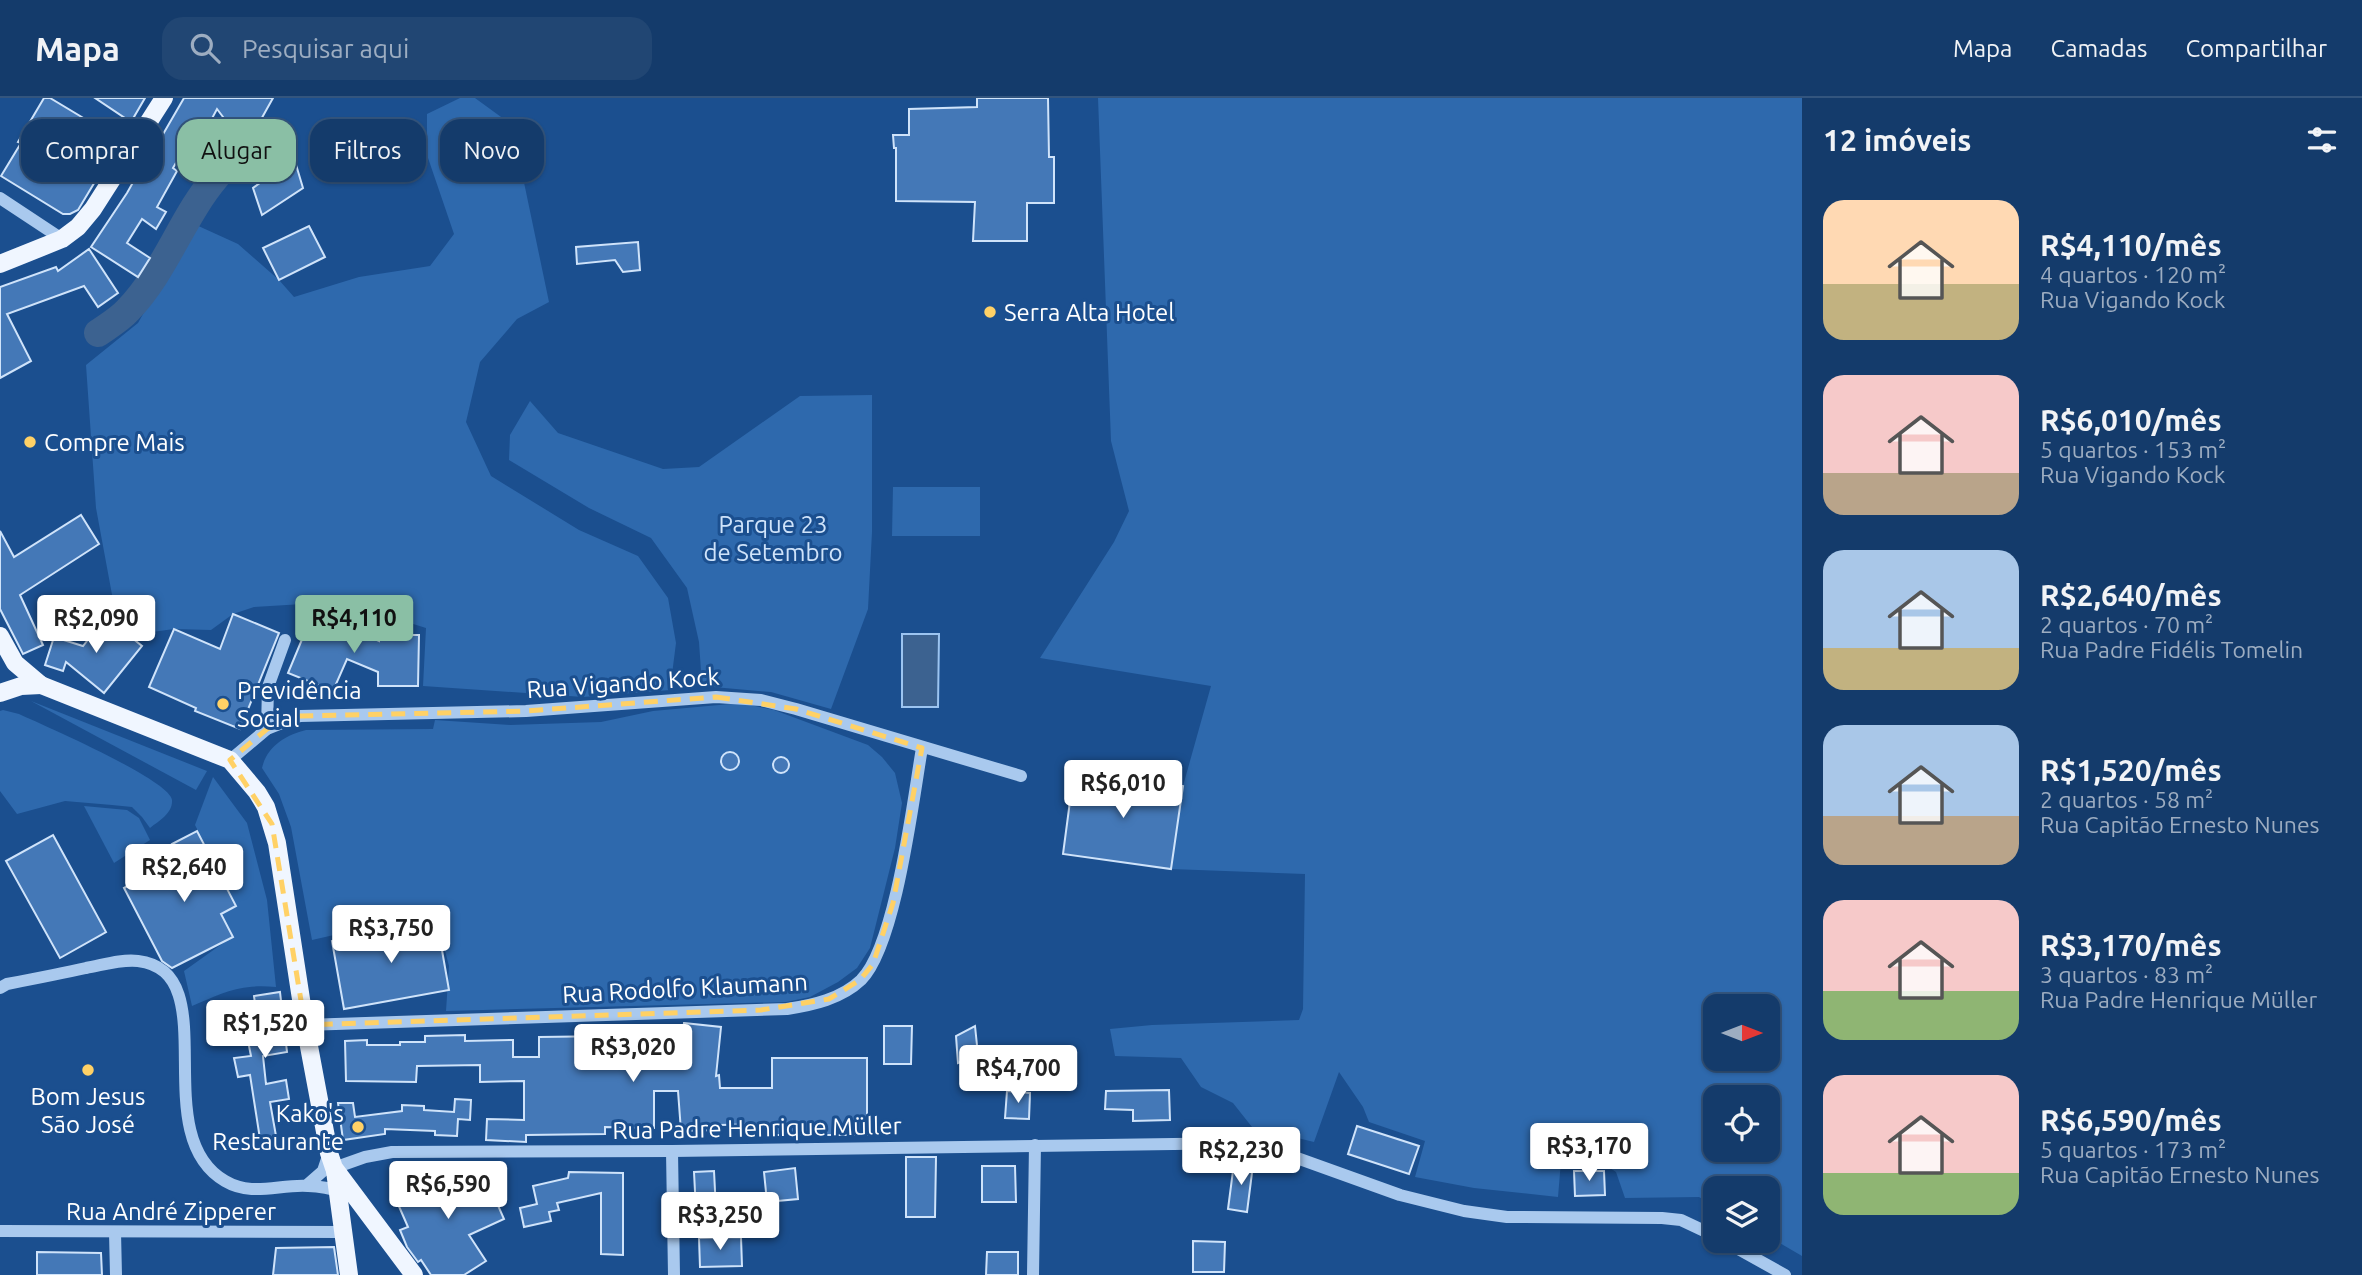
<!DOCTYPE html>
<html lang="pt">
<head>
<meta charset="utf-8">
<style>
  :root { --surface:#143b6b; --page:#214673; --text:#f1f3f6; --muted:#9dadc1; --line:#33557e; --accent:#8abfa5 }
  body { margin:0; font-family:Ubuntu,sans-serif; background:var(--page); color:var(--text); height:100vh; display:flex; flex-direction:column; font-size:26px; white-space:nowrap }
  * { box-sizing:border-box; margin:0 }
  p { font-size:23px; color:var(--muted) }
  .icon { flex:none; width:38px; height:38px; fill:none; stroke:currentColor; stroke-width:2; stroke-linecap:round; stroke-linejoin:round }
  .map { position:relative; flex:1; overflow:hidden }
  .sheet { display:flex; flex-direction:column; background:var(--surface); width:560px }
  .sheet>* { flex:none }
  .top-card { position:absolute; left:21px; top:21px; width:665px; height:63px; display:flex; gap:14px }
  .needle { width:46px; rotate:90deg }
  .controls { position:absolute; left:1703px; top:896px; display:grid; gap:14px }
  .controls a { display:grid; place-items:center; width:77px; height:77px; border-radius:14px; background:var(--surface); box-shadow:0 2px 5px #0004,0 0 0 2px var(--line); font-size:35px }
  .price { position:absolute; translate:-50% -60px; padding:0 16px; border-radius:7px; background:#fff; color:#222; font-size:23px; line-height:46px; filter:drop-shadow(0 2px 4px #0008) }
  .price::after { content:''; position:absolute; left:50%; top:42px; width:21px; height:16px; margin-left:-10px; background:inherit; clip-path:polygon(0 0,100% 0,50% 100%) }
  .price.current { background:var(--accent); color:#111 }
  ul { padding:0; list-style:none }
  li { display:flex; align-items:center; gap:21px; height:175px; padding:0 21px }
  li span { display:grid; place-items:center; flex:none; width:196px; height:140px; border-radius:21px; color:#555 }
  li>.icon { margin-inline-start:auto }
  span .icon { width:84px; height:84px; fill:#fffc; stroke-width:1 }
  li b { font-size:30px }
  h2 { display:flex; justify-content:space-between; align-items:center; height:84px; padding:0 21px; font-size:30px }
  .tag { padding:0 24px; border-radius:21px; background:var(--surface); box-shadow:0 2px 5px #0004,0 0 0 2px var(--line); font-size:24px; line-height:63px }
  .tag.current { background:var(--accent); color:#111 }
  header { display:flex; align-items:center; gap:42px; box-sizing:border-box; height:98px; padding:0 35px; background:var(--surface); border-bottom:2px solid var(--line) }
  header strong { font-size:33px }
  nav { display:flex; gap:38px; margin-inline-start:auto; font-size:24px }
  .search { width:490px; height:63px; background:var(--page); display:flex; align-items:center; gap:18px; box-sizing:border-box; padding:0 24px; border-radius:21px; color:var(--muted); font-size:26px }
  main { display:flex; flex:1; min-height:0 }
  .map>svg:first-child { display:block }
  .green { fill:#2e69ad; fill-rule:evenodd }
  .water { fill:#3c6290; stroke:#9cc4f0; stroke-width:2 }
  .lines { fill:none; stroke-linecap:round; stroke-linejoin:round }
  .river { stroke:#3c6290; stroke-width:28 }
  .building { fill:#4478b7; stroke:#cfe3fa; stroke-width:2 }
  .minor { stroke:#a9c9ee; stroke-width:12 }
  .major { stroke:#f0f6ff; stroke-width:18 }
  .marked { fill:none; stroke:#ffd166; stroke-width:5; stroke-dasharray:14 9; stroke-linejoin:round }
  .poi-dot { fill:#ffd166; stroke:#1b4f8f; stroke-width:2.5 }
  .labels { text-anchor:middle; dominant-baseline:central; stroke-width:6; stroke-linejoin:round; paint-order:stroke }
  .poi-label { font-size:24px; fill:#fff; stroke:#1b4f8f; text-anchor:start }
  .park-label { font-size:24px; fill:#cfe3fa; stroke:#1b4f8f }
  .street-label { font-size:24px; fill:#fff; stroke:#1b4f8f }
</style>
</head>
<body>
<header>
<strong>Mapa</strong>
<div class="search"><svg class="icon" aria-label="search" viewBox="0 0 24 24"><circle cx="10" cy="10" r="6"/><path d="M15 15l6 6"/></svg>Pesquisar aqui</div>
<nav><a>Mapa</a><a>Camadas</a><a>Compartilhar</a></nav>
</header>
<main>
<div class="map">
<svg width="1802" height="1177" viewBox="0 0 1802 1177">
  <rect width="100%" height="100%" fill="#1b4f8f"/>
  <g class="green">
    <path d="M460,0H475L512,27L549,204L517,221L480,264L466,324L491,378L579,432L638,458L668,500L676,545L670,592L583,599L423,588L426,530L365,511L303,506L254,509L233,516L211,532L174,531L152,534L113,502L96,410L86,267L138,225L194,126L238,146L279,182L294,199L359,179L430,168L454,136L427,57V16Z"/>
    <path d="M1098,0H1802V1158L1768,1138V1090H1715V1108L1699,1099L1625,1100L1616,1074L1563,1039L1558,1099L1474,1090L1415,1079L1425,1043L1369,1024L1363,1009L1339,974L1314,1044L1252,1029L1233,1005L1201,989L1181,960L1115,958L1110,931L1152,927L1299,922L1303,911L1305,776L1171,771L1183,688L1211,588L1040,560L1114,444L1129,413L1111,343ZM1715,908H1768V961H1715ZM1715,999H1768V1052H1715Z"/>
    <path d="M872,297V434L868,511L831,611L771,594L702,588L699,544L687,490L651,440L589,410L509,362L510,337L530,303L558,335L663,371L699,369L800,298Z"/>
    <path d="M893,389H980V438H892Z"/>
    <path d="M31,603L207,673L196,692Z"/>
    <path d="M741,605L774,612L868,647L882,659L895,675L902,705L895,750L870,850L857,870L838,884L810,899L786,904L446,913L449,868L435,814L312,842L291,729L279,696L262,670C267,648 286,637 306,632L433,631L435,622L510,627L601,624L653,613Z"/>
    <path d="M3,612L19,616C43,627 170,682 172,702C173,715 159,723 150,730L142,719L132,709L112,707L65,703L17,716L0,693V613Z"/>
    <path d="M213,679L247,725L267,802L276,889C239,886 225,894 192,908L184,873L233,838L221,816L236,807L195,727Z"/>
    <path d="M84,708L127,712L139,720L150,742L114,765Z"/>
  </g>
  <path class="water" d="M902,536H939L938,609H902Z"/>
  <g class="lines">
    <path class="river" d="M98,235C108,228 120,221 128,212C165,174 182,119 216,79"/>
  </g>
  <g class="building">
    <path d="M44,0H50L120,42L78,112L70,116H63L1,78L21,45L18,44Z"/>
    <path d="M95,0H145L131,24Z"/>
    <path d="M184,0H273L259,25L239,40L217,11L200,43L191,39L173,70L177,73L157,109L166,114L156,131L142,121L127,145L150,160L138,179L91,149L127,95L149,56L151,57Z"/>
    <path d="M977,0H1048L1049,59H1054V105H1027V143H973L975,104L896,103V50H894L893,37H909V11L977,9Z"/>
    <path d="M294,60L303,90L262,117L253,90Z"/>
    <path d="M309,128L325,159L279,182L263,150Z"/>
    <path d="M638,144L640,172L623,174L615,162L577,166L576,149Z"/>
    <path d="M89,151L118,195L98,209L84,188L7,216L31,263L0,280V189L56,169L58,173Z"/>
    <path d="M81,417L99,446L20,497L43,547L23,556L0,511V433L14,459Z"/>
    <path d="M313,515L379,543V537H419L418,588H378V574L347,561L333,593L288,575Z"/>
    <path d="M233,516L279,535L240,631L195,613L196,610L149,589L174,531L220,551Z"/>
    <path d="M106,519L142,548L104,595L66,564L63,573L45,567L54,539L83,548Z"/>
    <circle cx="730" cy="663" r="9"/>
    <circle cx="781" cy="667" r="8"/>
    <path d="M1074,673L1183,688L1171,771L1063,756Z"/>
    <path d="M197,733L236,808L221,816L233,839L172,870L162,863L124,790L179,760L172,746Z"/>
    <path d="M53,737L106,834L60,860L6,763Z"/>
    <path d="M437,824L449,892L344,911L332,843Z"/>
    <path d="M280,894L287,954L263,958L266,986L286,982L289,1001L270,1004L276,1038L260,1041L250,977L238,979L234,960L251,958L247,938L259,936L254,898Z"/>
    <path d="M684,925L721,929L716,978L719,977L720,990H772V960H867V1037H772V1026L719,1027L720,1032L681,1033L678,993H654V1030L605,1029V1036L526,1037V1044L486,1042L487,1021L524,1022V983L480,984V967L417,968L416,984L346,983L345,943L367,942V947H400V944H425V938L465,937V943L513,942V959H539V939L614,938V935L655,936L654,969L679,968Z"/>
    <path d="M884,928H912L911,966H884Z"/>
    <path d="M975,928L978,957L958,965L956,938Z"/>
    <path d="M1169,992L1170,1022L1133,1023V1012L1105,1011L1106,993Z"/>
    <path d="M1007,993L1030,995L1029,1021L1005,1020Z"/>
    <path d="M455,1001L471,1002L470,1022L458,1021L457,1038L435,1037V1033L385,1031V1036L343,1042L338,1005H353L355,1019L402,1013V1007L424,1008V1012L454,1014Z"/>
    <path d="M1357,1028L1419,1048L1409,1076L1348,1056Z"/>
    <path d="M906,1059H936L935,1119H906Z"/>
    <path d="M1234,1065L1253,1067L1247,1114L1228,1111Z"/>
    <path d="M982,1068H1015L1016,1104H982Z"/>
    <path d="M795,1070L798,1101L767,1104L764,1074Z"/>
    <path d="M454,1071L485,1078L504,1121L469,1137L486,1163L464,1177H431L421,1162L418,1164L407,1149L400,1132L408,1129L394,1097Z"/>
    <path d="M714,1073L716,1112L696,1113L694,1074Z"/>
    <path d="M1574,1073H1604L1605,1097L1575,1098Z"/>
    <path d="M569,1074L623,1075V1157L601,1156V1095L557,1105L559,1112L549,1114L551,1123L524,1129L520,1110L537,1106L533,1088L568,1080Z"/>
    <path d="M741,1139L742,1168L700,1169L699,1140Z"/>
    <path d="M1193,1143L1225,1144L1224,1174H1193Z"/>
    <path d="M334,1149L338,1177H273L276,1150Z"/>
    <path d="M37,1154L101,1155L102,1177H37Z"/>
    <path d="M987,1154H1018V1177H986Z"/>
  </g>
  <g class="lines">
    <g class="minor">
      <path d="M0,100L62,141"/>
      <path d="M267,631L268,589L285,542"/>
      <path d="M230,662L267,631L300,618L526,613L716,599L761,602L796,611L1021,678"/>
      <path d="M0,890L7,886C33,881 59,876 86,870C103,867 121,861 138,863C228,874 144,1036 225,1083C252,1099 279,1086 308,1088C321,1088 333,1091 345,1095"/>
      <path d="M305,927L787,911C813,907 841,901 861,882C896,847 913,702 922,650"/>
      <path d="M672,1053L674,1177"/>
      <path d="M334,1070L365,1059L392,1054L672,1053L1243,1045L1269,1050L1400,1097L1464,1113L1507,1119L1662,1120L1681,1122L1715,1138"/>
      <path d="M307,1087L323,1073L329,1055"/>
      <path d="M0,1133L343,1134"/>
      <path d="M115,1134L116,1177"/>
      <path d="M1724,1143L1785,1177"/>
      <path d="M1033,1177L1035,1047"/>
    </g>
    <g class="major">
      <path d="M0,166L62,141L78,129L93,111L164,0"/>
      <path d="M0,538L15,565L41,587L230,662L257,694L266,709L277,745L305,927L329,1055L334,1070L414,1177"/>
      <path d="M0,595L21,588L41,587"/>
      <path d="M335,1073L349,1177"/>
    </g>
  </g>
  <path class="marked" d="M716,599L796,611L922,650L893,805L873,866L860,882L829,901L761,912L305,927L272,726L230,662L267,631L300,618L526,613Z"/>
  <g class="poi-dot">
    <circle cx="990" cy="214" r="7"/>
    <circle cx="30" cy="344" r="7"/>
    <circle cx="223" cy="606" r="7"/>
    <circle cx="88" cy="972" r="7"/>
    <circle cx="358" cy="1029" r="7"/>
  </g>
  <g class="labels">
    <g class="poi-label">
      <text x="1004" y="214">Serra Alta Hotel</text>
      <text x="44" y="344">Compre Mais</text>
      <text x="237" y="592">Previdência<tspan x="237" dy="28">Social</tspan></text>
      <text x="88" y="998" text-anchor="middle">Bom Jesus<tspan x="88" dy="28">São José</tspan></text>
      <text x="344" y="1015" text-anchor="end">Kako's<tspan x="344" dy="28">Restaurante</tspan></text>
    </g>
    <g class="park-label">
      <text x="773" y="426">Parque 23<tspan x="773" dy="28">de Setembro</tspan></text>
    </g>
    <g class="street-label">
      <text transform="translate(623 585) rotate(-4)">Rua Vigando Kock</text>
      <text transform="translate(685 890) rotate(-3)">Rua Rodolfo Klaumann</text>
      <text transform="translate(757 1030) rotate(-1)">Rua Padre Henrique Müller</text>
      <text x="171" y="1113">Rua André Zipperer</text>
    </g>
  </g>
</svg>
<div class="controls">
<a><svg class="needle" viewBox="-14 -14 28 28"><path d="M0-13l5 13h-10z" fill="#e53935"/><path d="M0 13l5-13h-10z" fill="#9dadc1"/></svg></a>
<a><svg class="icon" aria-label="locate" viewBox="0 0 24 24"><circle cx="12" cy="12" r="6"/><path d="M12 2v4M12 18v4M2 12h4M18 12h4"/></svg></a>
<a><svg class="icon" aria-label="layers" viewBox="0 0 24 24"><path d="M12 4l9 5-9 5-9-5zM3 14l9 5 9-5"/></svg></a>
</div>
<b class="price" style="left:96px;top:557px">R$2,090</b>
<b class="price current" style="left:354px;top:557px">R$4,110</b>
<b class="price" style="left:1123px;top:722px">R$6,010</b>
<b class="price" style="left:184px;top:806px">R$2,640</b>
<b class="price" style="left:391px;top:867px">R$3,750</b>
<b class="price" style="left:265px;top:962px">R$1,520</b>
<b class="price" style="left:633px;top:986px">R$3,020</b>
<b class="price" style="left:1018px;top:1007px">R$4,700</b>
<b class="price" style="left:1589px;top:1085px">R$3,170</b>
<b class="price" style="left:1241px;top:1089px">R$2,230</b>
<b class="price" style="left:448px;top:1123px">R$6,590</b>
<b class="price" style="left:720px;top:1154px">R$3,250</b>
<div class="top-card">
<a class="tag">Comprar</a>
<a class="tag current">Alugar</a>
<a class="tag">Filtros</a>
<a class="tag">Novo</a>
</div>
</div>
<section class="sheet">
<h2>12 imóveis<svg class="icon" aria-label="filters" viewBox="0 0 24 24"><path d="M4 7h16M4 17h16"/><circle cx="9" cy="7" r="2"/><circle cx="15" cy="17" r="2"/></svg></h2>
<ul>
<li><span style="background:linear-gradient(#ffd9b3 60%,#c2b280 0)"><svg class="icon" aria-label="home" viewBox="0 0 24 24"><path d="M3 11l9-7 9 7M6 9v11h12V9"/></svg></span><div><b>R$4,110/mês</b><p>4 quartos · 120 m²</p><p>Rua Vigando Kock</p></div></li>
<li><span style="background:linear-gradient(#f6c9c9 70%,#b9a48a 0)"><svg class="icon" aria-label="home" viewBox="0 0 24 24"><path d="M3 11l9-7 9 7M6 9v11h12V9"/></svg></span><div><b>R$6,010/mês</b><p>5 quartos · 153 m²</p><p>Rua Vigando Kock</p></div></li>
<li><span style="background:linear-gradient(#a9c7e8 70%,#c2b280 0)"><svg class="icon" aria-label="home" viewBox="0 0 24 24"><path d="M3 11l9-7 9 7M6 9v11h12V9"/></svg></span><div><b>R$2,640/mês</b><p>2 quartos · 70 m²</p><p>Rua Padre Fidélis Tomelin</p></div></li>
<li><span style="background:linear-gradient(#a9c7e8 65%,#b9a48a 0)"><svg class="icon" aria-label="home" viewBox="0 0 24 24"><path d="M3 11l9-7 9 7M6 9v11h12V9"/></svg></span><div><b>R$1,520/mês</b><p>2 quartos · 58 m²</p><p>Rua Capitão Ernesto Nunes</p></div></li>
<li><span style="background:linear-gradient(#f6c9c9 65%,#8fb573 0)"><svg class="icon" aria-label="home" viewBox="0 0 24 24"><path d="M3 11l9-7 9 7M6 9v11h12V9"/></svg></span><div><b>R$3,170/mês</b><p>3 quartos · 83 m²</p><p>Rua Padre Henrique Müller</p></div></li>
<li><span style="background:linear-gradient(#f6c9c9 70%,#8fb573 0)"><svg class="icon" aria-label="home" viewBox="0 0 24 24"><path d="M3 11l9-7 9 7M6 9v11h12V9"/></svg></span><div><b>R$6,590/mês</b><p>5 quartos · 173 m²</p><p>Rua Capitão Ernesto Nunes</p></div></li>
</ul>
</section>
</main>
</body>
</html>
